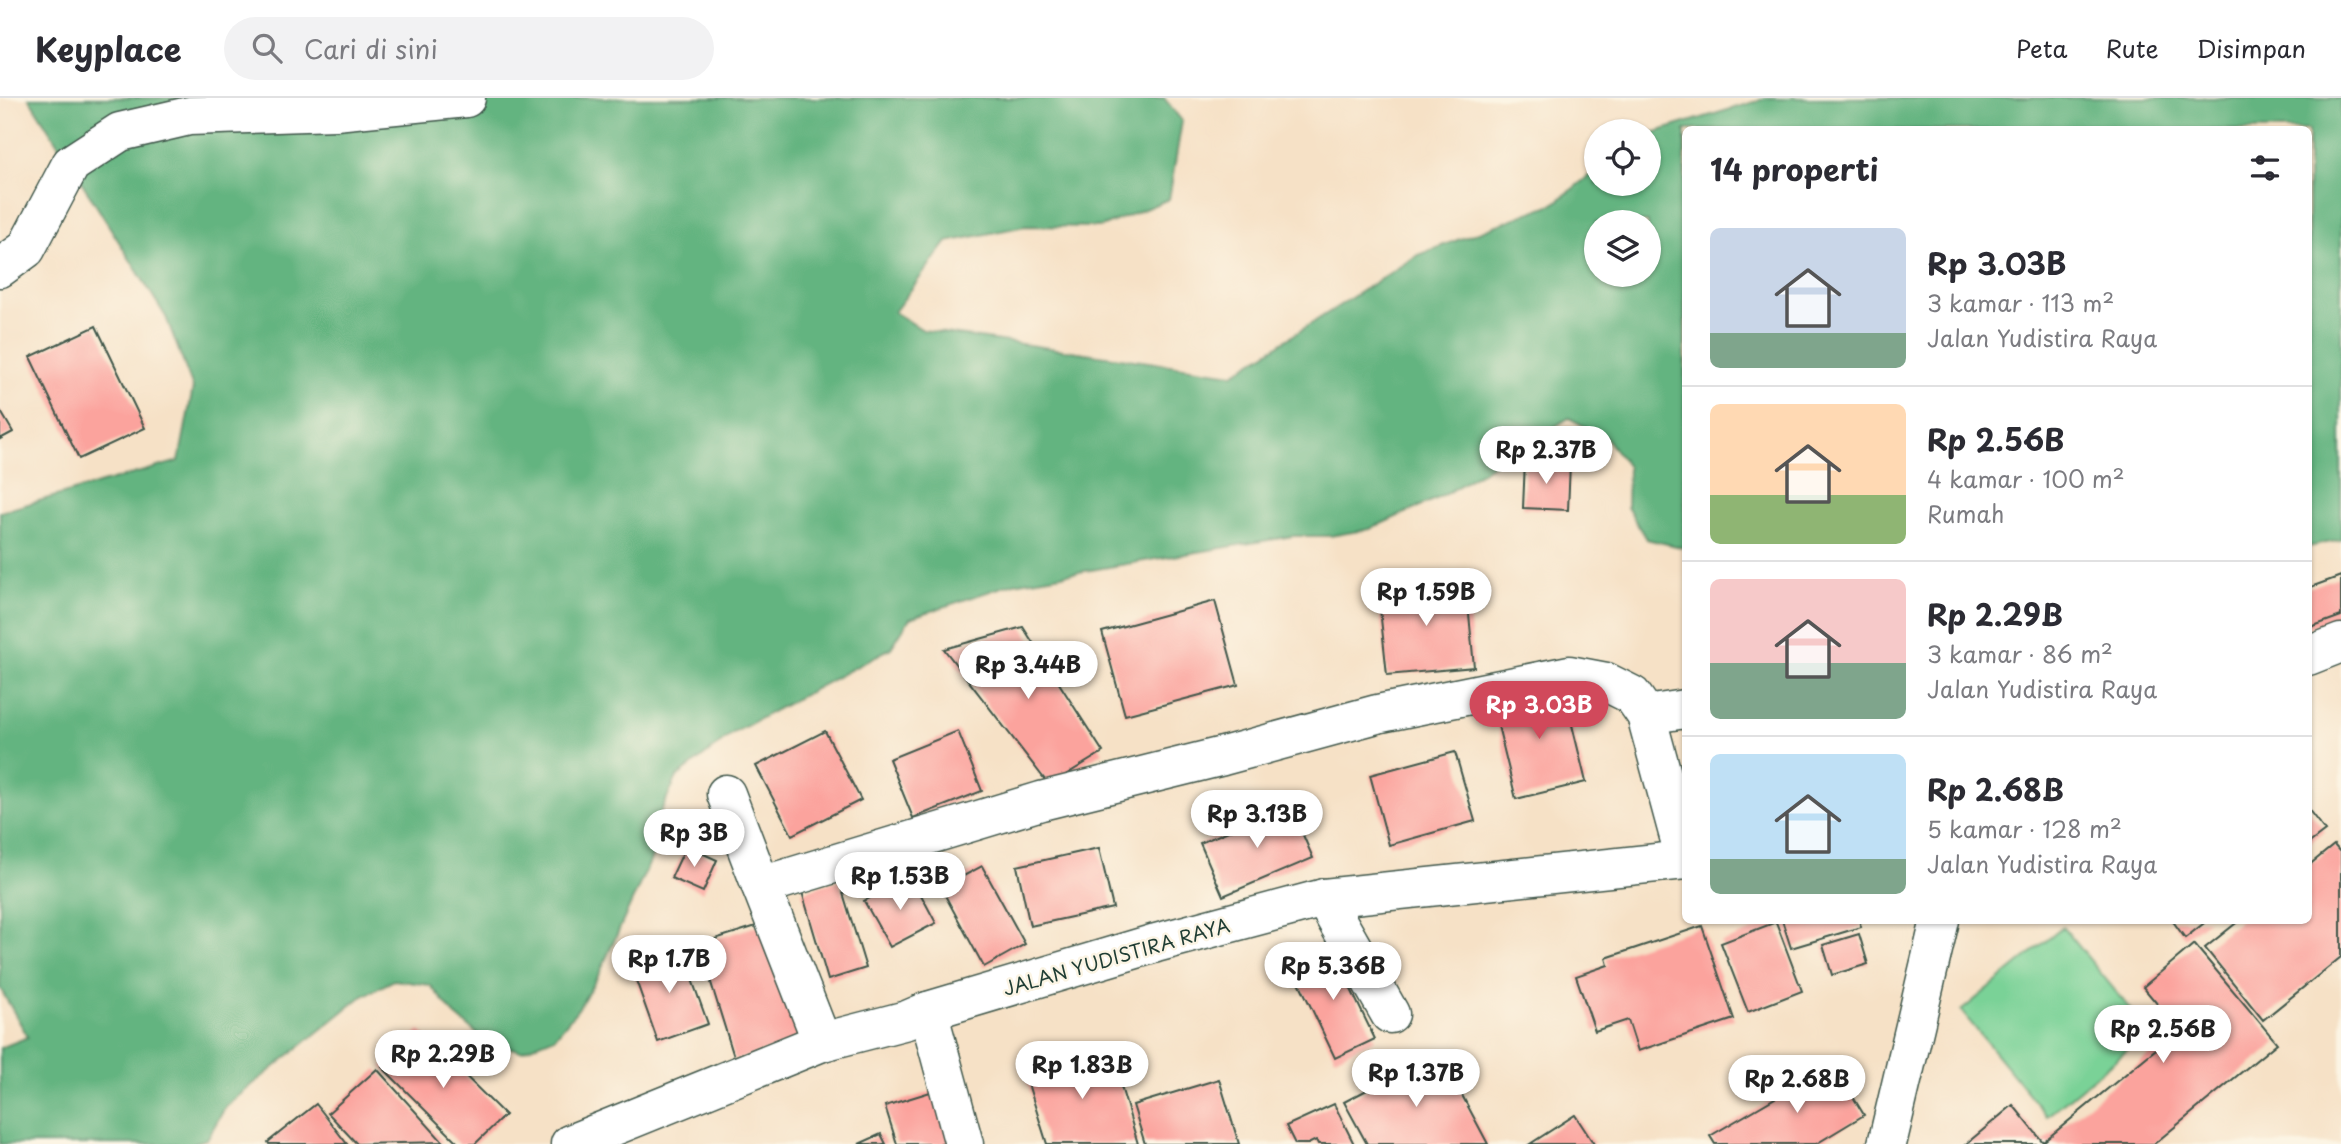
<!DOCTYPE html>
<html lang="id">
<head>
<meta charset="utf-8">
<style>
  :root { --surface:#fff; --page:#f2f2f3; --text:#2b2b33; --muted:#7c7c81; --line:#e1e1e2; --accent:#d1495b }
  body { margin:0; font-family:"Playpen Sans",sans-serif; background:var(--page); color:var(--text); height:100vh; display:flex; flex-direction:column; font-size:26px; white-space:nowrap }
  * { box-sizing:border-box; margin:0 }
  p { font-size:23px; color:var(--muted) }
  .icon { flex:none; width:38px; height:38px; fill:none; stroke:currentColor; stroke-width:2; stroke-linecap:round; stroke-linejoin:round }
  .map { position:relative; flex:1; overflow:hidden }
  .side { position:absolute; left:1682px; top:28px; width:630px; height:798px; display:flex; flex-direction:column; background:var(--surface); border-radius:10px; box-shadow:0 2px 5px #0004 }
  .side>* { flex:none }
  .tools { position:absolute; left:1584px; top:21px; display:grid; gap:14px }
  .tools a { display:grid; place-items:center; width:77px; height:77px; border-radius:50%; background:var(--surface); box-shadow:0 2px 5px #0004; font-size:35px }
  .price { position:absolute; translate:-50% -60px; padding:0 16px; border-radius:24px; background:#fff; color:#222; font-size:23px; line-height:46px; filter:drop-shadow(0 2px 4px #0008) }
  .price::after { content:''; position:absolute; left:50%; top:42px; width:21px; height:16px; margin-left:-10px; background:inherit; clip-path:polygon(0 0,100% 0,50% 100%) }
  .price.current { background:var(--accent); color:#fff }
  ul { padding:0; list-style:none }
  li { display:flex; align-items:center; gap:21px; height:175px; padding:0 28px }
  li+li { border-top:2px solid var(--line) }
  li span { display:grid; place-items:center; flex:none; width:196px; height:140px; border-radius:10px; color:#555 }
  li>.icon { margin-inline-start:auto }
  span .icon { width:84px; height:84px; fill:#fffc; stroke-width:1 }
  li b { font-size:30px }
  h2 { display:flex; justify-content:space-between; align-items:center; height:84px; padding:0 28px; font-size:30px }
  header { display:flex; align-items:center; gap:42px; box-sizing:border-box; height:98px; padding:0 35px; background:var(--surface); border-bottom:2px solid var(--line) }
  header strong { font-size:33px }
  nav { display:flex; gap:38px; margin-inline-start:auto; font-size:24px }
  .search { width:490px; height:63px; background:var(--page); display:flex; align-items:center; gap:18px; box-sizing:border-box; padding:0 24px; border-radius:38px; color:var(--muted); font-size:26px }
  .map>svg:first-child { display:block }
  .green { fill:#7ad297; stroke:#4c8866; stroke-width:2 }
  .forest { fill:#63b480; stroke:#41785a; stroke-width:2; fill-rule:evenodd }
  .building { fill:#fba39d }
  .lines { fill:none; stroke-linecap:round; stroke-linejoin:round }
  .minor-casing { stroke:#3f564a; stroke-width:41 }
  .minor { stroke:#fff; stroke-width:38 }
  .labels { text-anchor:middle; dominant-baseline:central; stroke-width:5; stroke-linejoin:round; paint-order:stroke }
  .street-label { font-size:19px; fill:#1f3d34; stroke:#fcf5e5 }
</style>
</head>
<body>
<header>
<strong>Keyplace</strong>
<div class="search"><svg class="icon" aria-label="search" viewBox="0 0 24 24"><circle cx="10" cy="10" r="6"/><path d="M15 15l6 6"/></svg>Cari di sini</div>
<nav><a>Peta</a><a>Rute</a><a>Disimpan</a></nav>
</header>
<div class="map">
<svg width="2341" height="1046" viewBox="0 0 2341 1046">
  <rect width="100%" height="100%" fill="#fcf5e5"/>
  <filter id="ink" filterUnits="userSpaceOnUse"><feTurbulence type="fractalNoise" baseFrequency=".0143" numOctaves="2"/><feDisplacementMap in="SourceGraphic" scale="14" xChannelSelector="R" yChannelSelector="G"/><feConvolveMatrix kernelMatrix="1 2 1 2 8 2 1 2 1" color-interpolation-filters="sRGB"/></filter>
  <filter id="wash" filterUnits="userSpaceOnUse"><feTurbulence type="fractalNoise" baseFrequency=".00686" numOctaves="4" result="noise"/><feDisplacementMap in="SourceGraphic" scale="28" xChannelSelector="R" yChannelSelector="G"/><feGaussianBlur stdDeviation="1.57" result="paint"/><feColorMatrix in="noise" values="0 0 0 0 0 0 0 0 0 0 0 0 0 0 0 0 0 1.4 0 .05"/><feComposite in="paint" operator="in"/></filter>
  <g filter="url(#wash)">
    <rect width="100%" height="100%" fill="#f6e1c6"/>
    <path class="green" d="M2063,829L2149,934L2047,1018L1961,913Z"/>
    <path class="forest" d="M29,0H1164L1182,23L1169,101L1101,129L1025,128L947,144L894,214L923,232L1233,276L1418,157L1555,105L1596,72V86H1648L1649,36L1767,0H2341V442L2308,449V32H1685V450L1646,441L1627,409L1628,369L1605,339L1569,320L1442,398L1370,431L1330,438H1293L1014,485L910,520L891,550L733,635L677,679L662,711L658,746L599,876L578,911L555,939L521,953L486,943L455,917L430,887L394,882L361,899L226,1008L207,1041L191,1046H0V950L28,939L0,890V414L179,363L193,290L166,219ZM1596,124H1648V177H1596Z"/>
    <g id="blocks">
      <g class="building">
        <path d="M96,228L145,330L79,361L30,259Z"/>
        <path d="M0,312L13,334L0,341Z"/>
        <path d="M1525,363L1570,365L1568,412L1523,410Z"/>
        <path d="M2341,478V518L2308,530V490Z"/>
        <path d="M1466,484L1474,569L1387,577L1378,492Z"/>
        <path d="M1215,503L1238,587L1125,617L1102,534Z"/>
        <path d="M1023,529L1103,654L1049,687L944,551Z"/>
        <path d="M1562,586L1586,684L1516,701L1492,603Z"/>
        <path d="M825,633L861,702L792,737L756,668Z"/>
        <path d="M958,633L982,693L913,720L889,661Z"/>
        <path d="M1455,654L1475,723L1389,747L1370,677Z"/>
        <path d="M1290,707L1313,760L1223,798L1200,745Z"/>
        <path d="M2308,711L2325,733L2308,746Z"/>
        <path d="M2334,747L2341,755V859L2263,922L2205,850L2240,822H2308V768Z"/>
        <path d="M686,748L717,762L703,794L671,780Z"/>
        <path d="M1099,750L1113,810L1030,828L1017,768Z"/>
        <path d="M982,768L1025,846L984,869L941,790Z"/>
        <path d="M911,778L936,825L890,849L864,803Z"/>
        <path d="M839,782L866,870L828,882L802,794Z"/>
        <path d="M1782,822H1859L1861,829L1791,850Z"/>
        <path d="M2172,822H2208L2185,840Z"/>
        <path d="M1776,824L1802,893L1748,914L1721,845Z"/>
        <path d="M766,825L802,942L735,962L699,846Z"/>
        <path d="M1702,828L1734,921L1638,953L1628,922L1595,933L1576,878L1608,867L1606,860Z"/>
        <path d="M1859,836L1868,866L1832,877L1823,847Z"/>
        <path d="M2194,846L2277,945L2154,1046H1966L2013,1007L2043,1044L2179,932L2143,889Z"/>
        <path d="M1330,848L1375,941L1335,960L1291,867Z"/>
        <path d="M681,851L708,926L658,944L631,868Z"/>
        <path d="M419,932L505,1017L475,1046H459L382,969Z"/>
        <path d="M1109,948L1138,1046H1047L1024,973Z"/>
        <path d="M1439,954L1488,1046H1367L1344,1004Z"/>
        <path d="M1833,966L1864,1017L1816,1046H1715L1710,1038Z"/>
        <path d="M377,971L443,1044L357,1046L328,1015Z"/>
        <path d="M1219,981L1239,1046H1145L1133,1007Z"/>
        <path d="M940,991L957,1046H897L885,1008Z"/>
        <path d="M316,1006L347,1046H269L268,1044Z"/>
        <path d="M1334,1006L1354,1046H1318L1316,1042L1308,1046H1295L1286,1028Z"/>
        <path d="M1575,1017L1594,1046H1530Z"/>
        <path d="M881,1036L886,1046H859Z"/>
      </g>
    </g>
  </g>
  <g filter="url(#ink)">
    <use href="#blocks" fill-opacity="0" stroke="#3f564a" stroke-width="2"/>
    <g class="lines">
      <g class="minor-casing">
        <g id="minor">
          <path d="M0,170L26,151L71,66L120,34L189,18L335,13L466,0"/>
          <path d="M2308,558L2341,545"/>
          <path d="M1646,617L1685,611"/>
          <path d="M726,696L761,788"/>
          <path d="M1324,800L1390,916"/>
          <path d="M928,913L964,1046"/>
          <path d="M822,944L761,788L1041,703L1223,658L1377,616L1569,577L1606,584L1632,597L1646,617L1685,761"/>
          <path d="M570,1046L822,944L907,922L928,913L1156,845L1324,800L1685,762"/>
          <path d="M1887,1046L1940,822"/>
        </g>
      </g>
      <use href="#minor" class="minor"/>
    </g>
  </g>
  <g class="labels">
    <g class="street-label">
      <text transform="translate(1116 858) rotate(-16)">JALAN YUDISTIRA RAYA</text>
    </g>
  </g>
</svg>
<div class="tools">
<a><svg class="icon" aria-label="locate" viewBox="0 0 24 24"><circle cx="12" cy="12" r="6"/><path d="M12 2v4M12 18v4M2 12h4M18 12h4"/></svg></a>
<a><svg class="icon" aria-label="layers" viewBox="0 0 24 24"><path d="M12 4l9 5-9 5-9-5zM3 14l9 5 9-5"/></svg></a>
</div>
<b class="price" style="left:1546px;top:388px">Rp 2.37B</b>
<b class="price" style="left:1426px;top:530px">Rp 1.59B</b>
<b class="price" style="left:1028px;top:603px">Rp 3.44B</b>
<b class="price current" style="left:1539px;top:643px">Rp 3.03B</b>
<b class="price" style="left:1257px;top:752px">Rp 3.13B</b>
<b class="price" style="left:694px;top:771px">Rp 3B</b>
<b class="price" style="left:900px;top:814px">Rp 1.53B</b>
<b class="price" style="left:669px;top:897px">Rp 1.7B</b>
<b class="price" style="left:1333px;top:904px">Rp 5.36B</b>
<b class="price" style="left:2163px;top:967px">Rp 2.56B</b>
<b class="price" style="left:443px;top:992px">Rp 2.29B</b>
<b class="price" style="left:1082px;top:1003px">Rp 1.83B</b>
<b class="price" style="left:1416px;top:1011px">Rp 1.37B</b>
<b class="price" style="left:1797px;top:1017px">Rp 2.68B</b>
<section class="side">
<h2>14 properti<svg class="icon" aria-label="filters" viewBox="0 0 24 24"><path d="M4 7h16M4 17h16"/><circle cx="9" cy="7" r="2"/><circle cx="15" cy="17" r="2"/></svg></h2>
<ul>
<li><span style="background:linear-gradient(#c9d6e8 75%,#7fa58c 0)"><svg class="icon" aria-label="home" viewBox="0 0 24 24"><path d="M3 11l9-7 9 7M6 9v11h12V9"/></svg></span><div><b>Rp 3.03B</b><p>3 kamar · 113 m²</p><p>Jalan Yudistira Raya</p></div></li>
<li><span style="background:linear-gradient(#ffd9b3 65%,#8fb573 0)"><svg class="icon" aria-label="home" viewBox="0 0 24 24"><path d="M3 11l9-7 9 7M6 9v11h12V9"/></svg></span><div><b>Rp 2.56B</b><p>4 kamar · 100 m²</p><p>Rumah</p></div></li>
<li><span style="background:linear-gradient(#f6c9c9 60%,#7fa58c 0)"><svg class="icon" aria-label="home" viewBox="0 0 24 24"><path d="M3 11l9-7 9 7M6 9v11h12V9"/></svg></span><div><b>Rp 2.29B</b><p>3 kamar · 86 m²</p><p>Jalan Yudistira Raya</p></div></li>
<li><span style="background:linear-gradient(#bfe0f5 75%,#7fa58c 0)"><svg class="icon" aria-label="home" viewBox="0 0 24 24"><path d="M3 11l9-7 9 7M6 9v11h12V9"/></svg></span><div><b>Rp 2.68B</b><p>5 kamar · 128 m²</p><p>Jalan Yudistira Raya</p></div></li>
</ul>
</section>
</div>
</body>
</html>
